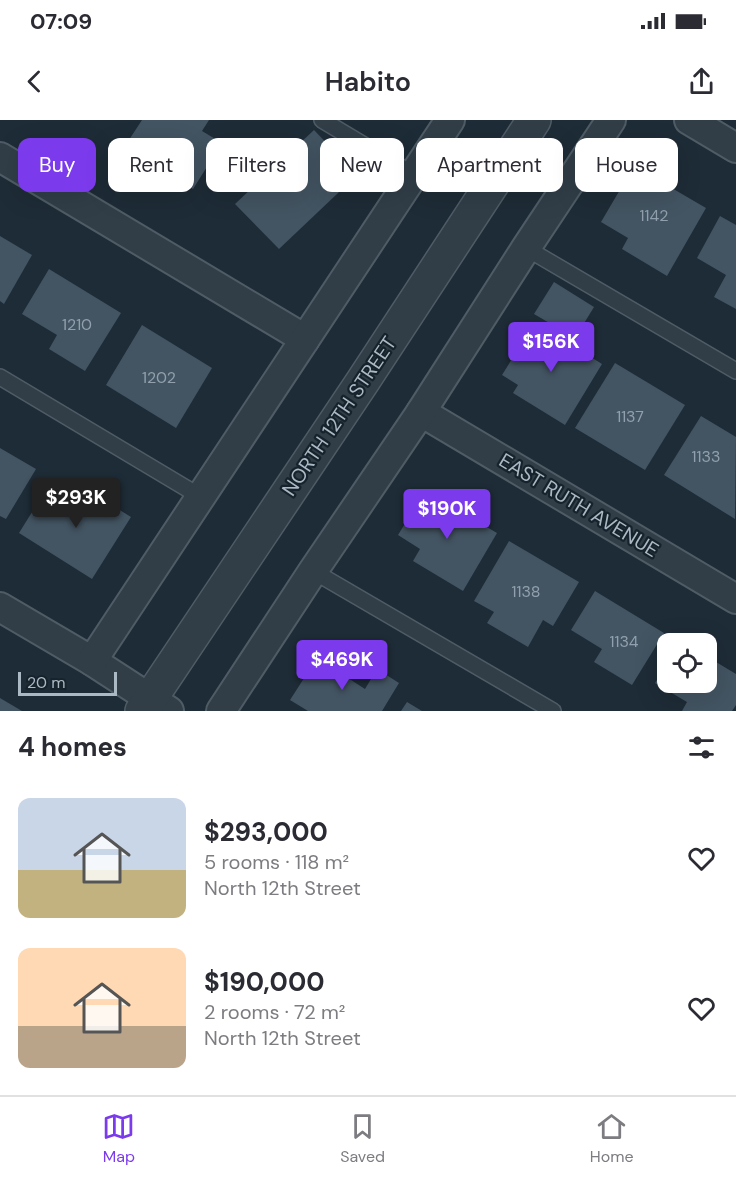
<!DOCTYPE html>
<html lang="en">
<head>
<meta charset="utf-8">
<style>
  :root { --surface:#fff; --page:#f7f7f7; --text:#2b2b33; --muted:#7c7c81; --line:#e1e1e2; --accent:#7c3aed }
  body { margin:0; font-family:"DM Sans",sans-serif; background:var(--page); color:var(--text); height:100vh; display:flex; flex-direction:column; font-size:22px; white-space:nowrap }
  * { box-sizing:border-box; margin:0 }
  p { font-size:20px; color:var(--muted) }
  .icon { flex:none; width:33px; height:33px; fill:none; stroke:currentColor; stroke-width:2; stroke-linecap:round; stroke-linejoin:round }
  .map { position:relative; height:591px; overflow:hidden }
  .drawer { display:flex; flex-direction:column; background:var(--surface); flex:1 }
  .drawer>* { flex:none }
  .banner { position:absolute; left:18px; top:18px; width:700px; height:54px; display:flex; gap:12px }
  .buttons { position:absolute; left:657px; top:513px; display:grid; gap:12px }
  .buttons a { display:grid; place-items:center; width:60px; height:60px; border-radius:12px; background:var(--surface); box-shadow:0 6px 24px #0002; font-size:30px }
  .scale { position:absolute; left:18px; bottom:15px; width:99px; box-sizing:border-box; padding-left:6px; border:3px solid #abb9c5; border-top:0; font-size:16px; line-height:21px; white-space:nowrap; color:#abb9c5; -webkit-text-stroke:4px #17232c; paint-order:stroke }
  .price { position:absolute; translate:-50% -51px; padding:0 14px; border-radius:6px; background:var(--accent); color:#fff; font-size:20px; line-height:39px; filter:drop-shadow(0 2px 3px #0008) }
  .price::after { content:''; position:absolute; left:50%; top:36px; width:18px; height:14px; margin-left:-9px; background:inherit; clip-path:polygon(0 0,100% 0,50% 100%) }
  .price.selected { background:#222; color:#fff }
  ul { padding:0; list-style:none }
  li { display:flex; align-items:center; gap:18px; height:150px; padding:0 18px }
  li span { display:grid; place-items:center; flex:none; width:168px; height:120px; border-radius:12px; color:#555 }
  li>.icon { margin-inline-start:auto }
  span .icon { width:72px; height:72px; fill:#fffc; stroke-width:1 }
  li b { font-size:26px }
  h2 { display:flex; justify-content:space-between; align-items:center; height:72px; padding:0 18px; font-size:26px }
  .tag { padding:0 21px; border-radius:12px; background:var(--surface); box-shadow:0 6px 24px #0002; font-size:21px; line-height:54px }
  .tag.selected { background:var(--accent); color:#fff }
  .status { display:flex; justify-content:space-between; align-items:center; height:42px; padding:0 30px; background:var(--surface); direction:ltr }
  .status svg { height:16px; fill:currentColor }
  header { display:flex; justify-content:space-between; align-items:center; height:78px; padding:0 18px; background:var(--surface); font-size:27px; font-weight:600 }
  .tabs { display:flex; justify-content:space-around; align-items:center; height:84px; border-top:2px solid var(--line); background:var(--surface); font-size:16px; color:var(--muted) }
  .tabs a { display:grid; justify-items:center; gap:3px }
  .tabs .selected { color:var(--accent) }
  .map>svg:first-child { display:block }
  .building { fill:#435462 }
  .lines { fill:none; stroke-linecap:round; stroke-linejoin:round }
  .service-casing { stroke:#4f5c66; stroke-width:18 }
  .minor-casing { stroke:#4f5c66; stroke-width:32 }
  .tertiary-casing { stroke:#4f5c66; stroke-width:36 }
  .service { stroke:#313e48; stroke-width:15 }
  .minor { stroke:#313e48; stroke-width:28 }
  .tertiary { stroke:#313e48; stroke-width:33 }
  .labels { text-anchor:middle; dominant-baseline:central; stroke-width:4.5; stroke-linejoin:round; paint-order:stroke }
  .number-label { font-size:16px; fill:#91a0ac }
  .street-label { font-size:20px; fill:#abb9c5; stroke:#17232c }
</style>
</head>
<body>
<div class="status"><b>07:09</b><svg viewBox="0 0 49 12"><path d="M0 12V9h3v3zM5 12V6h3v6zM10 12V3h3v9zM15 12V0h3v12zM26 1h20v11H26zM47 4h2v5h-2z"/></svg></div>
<header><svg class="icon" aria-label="back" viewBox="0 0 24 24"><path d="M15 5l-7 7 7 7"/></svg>Habito<svg class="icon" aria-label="share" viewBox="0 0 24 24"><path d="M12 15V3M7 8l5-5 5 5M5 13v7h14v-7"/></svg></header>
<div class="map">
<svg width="736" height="591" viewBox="0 0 736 591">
  <rect width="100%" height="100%" fill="#1e2c37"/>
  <g class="building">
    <path d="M142,0H209L202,11L222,23L193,69L125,26Z"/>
    <path d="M314,10L357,55L279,129L235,84Z"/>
    <path d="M634,46L706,88L667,156L622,129L628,118L601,102Z"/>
    <path d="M720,96L736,105V189L714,177L726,155L697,138Z"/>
    <path d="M0,116L32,135L4,184L0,181Z"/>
    <path d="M49,149L121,193L85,251L49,229L57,215L22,194Z"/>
    <path d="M554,162L594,187L575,218L534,194Z"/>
    <path d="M535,202L602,244L565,305L513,273L518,265L502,255Z"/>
    <path d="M142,205L212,248L176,308L106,265Z"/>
    <path d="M615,243L685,285L645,350L575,308Z"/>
    <path d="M701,296L736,317L735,399L664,355Z"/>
    <path d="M0,328L36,349L6,399L0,396Z"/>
    <path d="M47,368L75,386L86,369L131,397L92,459L19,413Z"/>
    <path d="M425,371L497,413L463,471L413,441L420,429L398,415Z"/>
    <path d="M509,421L579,462L553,506L543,500L528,527L487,503L494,492L474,481Z"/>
    <path d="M595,471L664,513L632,565L594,542L602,529L571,510Z"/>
    <path d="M706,536L736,554V585L732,591H682L687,582L655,563L668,543V562H706Z"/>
    <path d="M317,538L365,569L377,549L399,563L382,591H308L290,580Z"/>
    <path d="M0,578L22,591H0Z"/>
    <path d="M407,582L422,591H401Z"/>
  </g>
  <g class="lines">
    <g class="service-casing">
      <g id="service">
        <path d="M322,0L414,55"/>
        <path d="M526,128L736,251"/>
        <path d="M0,257L201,377"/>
        <path d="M313,451L553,591"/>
      </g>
    </g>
    <g class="minor-casing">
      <g id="minor">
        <path d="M689,0L736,28"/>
        <path d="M0,37L305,219"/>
        <path d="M421,292L736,479"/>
        <path d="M0,487L92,541L169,591"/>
        <path d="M92,541L450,0"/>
        <path d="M221,591L313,451L421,292L526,128L611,0"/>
      </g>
    </g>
    <g class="tertiary-casing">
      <path id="tertiary" d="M142,591L363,261L534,0"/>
    </g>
    <use href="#service" class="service"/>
    <use href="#minor" class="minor"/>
    <use href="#tertiary" class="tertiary"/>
  </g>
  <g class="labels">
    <g class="number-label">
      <text x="654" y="95">1142</text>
      <text x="77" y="204">1210</text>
      <text x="159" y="257">1202</text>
      <text x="630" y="296">1137</text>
      <text x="706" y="336">1133</text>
      <text x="526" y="471">1138</text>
      <text x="624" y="521">1134</text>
    </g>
    <g class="street-label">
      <text transform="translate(339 296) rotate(-56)">NORTH 12TH STREET</text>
      <text transform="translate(579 385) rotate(31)">EAST RUTH AVENUE</text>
    </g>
  </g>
</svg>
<div class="buttons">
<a><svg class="icon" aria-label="locate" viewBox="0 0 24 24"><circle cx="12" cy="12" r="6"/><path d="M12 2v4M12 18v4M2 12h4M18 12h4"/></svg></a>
</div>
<div class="scale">20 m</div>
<b class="price" style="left:551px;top:253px">$156K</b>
<b class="price selected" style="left:76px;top:409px">$293K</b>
<b class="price" style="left:447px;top:420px">$190K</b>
<b class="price" style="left:342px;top:571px">$469K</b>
<div class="banner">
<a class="tag selected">Buy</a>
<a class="tag">Rent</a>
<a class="tag">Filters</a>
<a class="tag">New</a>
<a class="tag">Apartment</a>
<a class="tag">House</a>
</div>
</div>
<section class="drawer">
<h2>4 homes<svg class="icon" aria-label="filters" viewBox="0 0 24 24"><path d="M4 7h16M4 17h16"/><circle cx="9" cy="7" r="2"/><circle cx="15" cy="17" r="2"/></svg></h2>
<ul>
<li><span style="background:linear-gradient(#c9d6e8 60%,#c2b280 0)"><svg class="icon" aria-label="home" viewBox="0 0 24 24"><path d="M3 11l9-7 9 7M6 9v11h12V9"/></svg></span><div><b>$293,000</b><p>5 rooms · 118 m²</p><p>North 12th Street</p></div><svg class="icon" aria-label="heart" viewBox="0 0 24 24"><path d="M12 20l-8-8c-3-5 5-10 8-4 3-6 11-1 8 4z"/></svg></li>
<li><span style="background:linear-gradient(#ffd9b3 65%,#b9a48a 0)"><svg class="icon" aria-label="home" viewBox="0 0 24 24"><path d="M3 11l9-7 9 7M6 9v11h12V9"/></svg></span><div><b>$190,000</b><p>2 rooms · 72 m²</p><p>North 12th Street</p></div><svg class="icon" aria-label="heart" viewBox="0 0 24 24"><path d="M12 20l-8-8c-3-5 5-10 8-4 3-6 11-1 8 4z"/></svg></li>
</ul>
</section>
<nav class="tabs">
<a class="selected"><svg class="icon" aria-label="map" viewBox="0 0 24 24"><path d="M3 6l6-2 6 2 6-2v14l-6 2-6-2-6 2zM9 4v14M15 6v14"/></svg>Map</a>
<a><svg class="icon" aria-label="saved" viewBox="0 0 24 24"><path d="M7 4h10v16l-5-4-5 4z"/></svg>Saved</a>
<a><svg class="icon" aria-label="home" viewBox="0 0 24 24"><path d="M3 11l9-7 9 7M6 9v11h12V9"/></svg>Home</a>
</nav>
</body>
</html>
